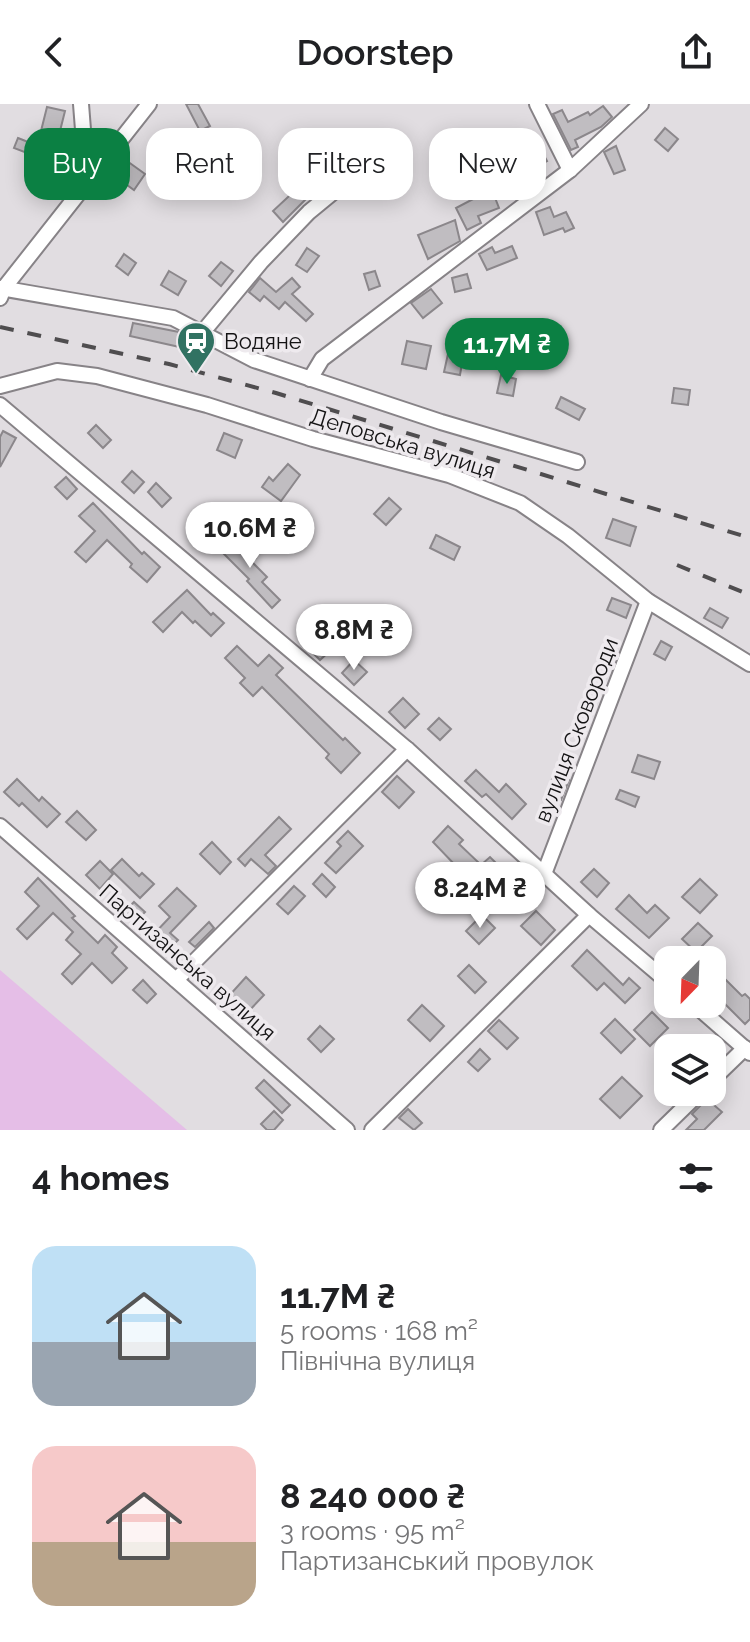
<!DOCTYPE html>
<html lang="en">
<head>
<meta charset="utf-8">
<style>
  :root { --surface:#fff; --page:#f6f6f6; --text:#202124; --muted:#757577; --accent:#0b8043 }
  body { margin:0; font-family:Raleway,sans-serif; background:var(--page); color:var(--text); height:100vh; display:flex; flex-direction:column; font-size:30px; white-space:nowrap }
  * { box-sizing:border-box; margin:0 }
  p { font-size:26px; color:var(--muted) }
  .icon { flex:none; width:44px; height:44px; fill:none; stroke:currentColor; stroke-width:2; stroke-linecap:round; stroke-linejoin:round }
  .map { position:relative; height:1026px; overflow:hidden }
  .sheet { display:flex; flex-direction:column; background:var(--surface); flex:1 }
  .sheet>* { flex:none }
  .banner { position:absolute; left:24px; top:24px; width:702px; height:72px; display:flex; gap:16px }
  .needle { width:52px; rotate:203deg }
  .controls { position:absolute; left:654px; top:842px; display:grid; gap:16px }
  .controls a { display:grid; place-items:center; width:72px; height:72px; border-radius:16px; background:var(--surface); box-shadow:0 4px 20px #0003; font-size:40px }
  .price { position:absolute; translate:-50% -68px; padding:0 18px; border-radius:28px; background:#fff; color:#222; font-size:26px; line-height:52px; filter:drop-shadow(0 2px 4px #0008) }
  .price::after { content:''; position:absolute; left:50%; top:48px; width:24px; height:18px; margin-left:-12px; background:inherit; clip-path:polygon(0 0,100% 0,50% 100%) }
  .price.active { background:var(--accent); color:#fff }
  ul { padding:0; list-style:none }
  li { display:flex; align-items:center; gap:24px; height:200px; padding:0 32px }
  li span { display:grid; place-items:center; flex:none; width:224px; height:160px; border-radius:24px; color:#555 }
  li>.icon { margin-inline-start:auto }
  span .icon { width:96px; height:96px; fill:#fffc; stroke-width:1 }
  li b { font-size:34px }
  h2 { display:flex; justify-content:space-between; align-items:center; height:96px; padding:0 32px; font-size:34px }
  .pill { padding:0 28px; border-radius:24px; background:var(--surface); box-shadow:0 4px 20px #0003; font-size:28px; line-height:72px }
  .pill.active { background:var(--accent); color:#fff }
  header { display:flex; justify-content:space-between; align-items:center; height:104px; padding:0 32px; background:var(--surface); font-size:36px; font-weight:600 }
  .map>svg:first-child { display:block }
  .green { fill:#e5bee7 }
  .building { fill:#c0bdc1; stroke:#8b878b; stroke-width:2 }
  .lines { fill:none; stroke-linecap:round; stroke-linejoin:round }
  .minor-casing { stroke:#878387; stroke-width:18 }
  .minor { stroke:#fff; stroke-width:14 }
  .rail { stroke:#4f4d4f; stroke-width:4; stroke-dasharray:14 14; stroke-linecap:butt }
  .labels { text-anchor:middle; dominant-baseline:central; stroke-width:7; stroke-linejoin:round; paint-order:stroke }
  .poi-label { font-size:22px; fill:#141314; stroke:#eeeaee; text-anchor:start }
  .street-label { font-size:22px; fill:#141314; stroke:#eeeaee }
</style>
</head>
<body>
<header><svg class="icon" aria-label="back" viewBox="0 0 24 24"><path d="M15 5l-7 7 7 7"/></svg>Doorstep<svg class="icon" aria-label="share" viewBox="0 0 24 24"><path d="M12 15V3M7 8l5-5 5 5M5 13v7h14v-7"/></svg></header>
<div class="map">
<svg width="750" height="1026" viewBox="0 0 750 1026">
  <rect width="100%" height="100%" fill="#e1dde1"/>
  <path class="green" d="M0,866L187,1026H0Z"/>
  <g class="building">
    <path d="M186,0H198L210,22L200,27Z"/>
    <path d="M603,2L612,13L601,23L575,36L578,43L571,46L553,10L562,6L568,18L588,8L590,11Z"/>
    <path d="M47,3L65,7L59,31L41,27Z"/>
    <path d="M665,24L678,35L668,47L655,36Z"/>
    <path d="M354,26L364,42L354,49L343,34Z"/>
    <path d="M18,34L56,49L53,56L63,60L57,75L47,71L44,78L27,72L35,52L14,44Z"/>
    <path d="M539,42L547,57L530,66L536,74L514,90L503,75L531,55L528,48Z"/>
    <path d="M616,42L625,66L614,70L604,48Z"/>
    <path d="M324,50L339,67L329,76L327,74L283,118L273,107L302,80L294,72Z"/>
    <path d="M396,51L407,66L398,72L401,77L379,89L372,76L390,66L385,59Z"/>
    <path d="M127,57L145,70L134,86L116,73Z"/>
    <path d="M490,81L499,104L478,112L481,119L467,126L456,104L479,92L477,87Z"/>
    <path d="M550,103L554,113L566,108L574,124L565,128L563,124L544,131L536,108Z"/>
    <path d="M455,116L460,137L428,155L418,131Z"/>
    <path d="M512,142L517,154L487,166L479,150L492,143L495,149Z"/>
    <path d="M307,144L319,152L307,168L296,161Z"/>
    <path d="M124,150L136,159L128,171L116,162Z"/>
    <path d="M221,158L233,167L221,182L209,172Z"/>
    <path d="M169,167L186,177L178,191L161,181Z"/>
    <path d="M375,167L380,182L369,186L364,170Z"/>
    <path d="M467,170L471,184L455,188L452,174Z"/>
    <path d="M260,174L276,188L292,174L300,183L292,190L313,210L306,217L285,198L279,205L264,192L260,197L249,188Z"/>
    <path d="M431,185L442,199L423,214L411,199Z"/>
    <path d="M133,219L179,228L186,232L184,244L130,232Z"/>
    <path d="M407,237L431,242L426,265L402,260Z"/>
    <path d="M448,250L463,253L460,271L444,268Z"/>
    <path d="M501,271L516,275L513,292L497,289Z"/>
    <path d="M674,284L690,286L688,301L672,299Z"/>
    <path d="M561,293L585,305L579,316L556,304Z"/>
    <path d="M96,321L111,336L103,344L88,329Z"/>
    <path d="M3,327L16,334L0,363V333Z"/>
    <path d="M224,329L242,336L235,354L217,346Z"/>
    <path d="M288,360L300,371L281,397L262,383L269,373L273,377Z"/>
    <path d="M132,367L144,378L134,389L122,378Z"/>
    <path d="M66,373L77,385L67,395L55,383Z"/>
    <path d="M156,379L171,394L162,403L148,388Z"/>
    <path d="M389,394L401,405L386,421L374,410Z"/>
    <path d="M93,399L142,450L144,448L160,463L147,478L130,463L132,460L107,436L86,458L75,448L95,427L79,412Z"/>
    <path d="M200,413L212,424L203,433L192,422Z"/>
    <path d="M613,415L636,423L630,442L606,434Z"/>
    <path d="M436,431L460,443L454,456L430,444Z"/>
    <path d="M236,434L256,454L252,458L267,473L262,478L280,496L272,504L247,477L249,475L222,448Z"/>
    <path d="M187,486L211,511L213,509L224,519L211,532L195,517L193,519L182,508L163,528L153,518Z"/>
    <path d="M612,494L631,501L626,514L607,506Z"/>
    <path d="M341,503L355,516L344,528L330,514Z"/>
    <path d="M710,504L728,514L722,524L704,514Z"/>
    <path d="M318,531L332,545L320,556L307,543Z"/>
    <path d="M661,537L672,543L665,556L654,550Z"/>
    <path d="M237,542L258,562L269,551L283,564L276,571L343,636L345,634L360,649L341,669L326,654L329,650L262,583L253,592L240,579L245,574L225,554Z"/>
    <path d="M354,556L367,568L354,581L342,569Z"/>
    <path d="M403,594L419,610L405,624L389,608Z"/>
    <path d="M439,614L451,625L440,636L428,625Z"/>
    <path d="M638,651L660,658L654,675L632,668Z"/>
    <path d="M476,666L499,688L506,680L526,700L512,715L486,690L482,693L465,677Z"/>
    <path d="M554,670L569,676L561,696L546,691Z"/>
    <path d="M397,672L414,688L399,704L382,688Z"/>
    <path d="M17,675L39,697L42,693L60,710L47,723L22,699L19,702L4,688Z"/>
    <path d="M620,686L639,693L635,703L616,695Z"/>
    <path d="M77,707L96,726L86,736L66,718Z"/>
    <path d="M279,713L291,725L265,751L276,762L268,770L251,755L245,762L238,755Z"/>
    <path d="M448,722L463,736L459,740L481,761L490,753L501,764L479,786L433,738Z"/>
    <path d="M348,727L363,742L336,769L325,759L341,742L337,738Z"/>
    <path d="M212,738L231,758L220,770L200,750Z"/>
    <path d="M122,755L139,772L142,769L154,780L140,794L111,766Z"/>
    <path d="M100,757L113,770L100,785L86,771Z"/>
    <path d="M594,765L609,779L597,793L581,778Z"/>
    <path d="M322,770L335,783L326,793L313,780Z"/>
    <path d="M38,774L75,812L72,814L98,839L105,831L117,843L112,849L127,864L112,879L92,859L72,880L62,870L81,850L66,836L73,828L53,809L27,835L17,825L39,802L25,788Z"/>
    <path d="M700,775L717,791L700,809L682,793Z"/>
    <path d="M294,782L305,792L288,810L277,800Z"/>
    <path d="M177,784L196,802L170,829L178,836L166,848L151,833L170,813L159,802Z"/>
    <path d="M629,791L647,809L655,801L669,814L649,834L616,805Z"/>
    <path d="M134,798L145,808L133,820L122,810Z"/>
    <path d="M536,807L555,826L541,841L521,822Z"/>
    <path d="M482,811L495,824L479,840L466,827Z"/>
    <path d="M209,818L214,824L195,843L189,838Z"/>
    <path d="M698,819L712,832L696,848L682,835Z"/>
    <path d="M587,846L623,881L629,874L640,884L625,899L604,879L597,886L572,862Z"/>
    <path d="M469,861L486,878L475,889L458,872Z"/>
    <path d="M718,872H722L742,892L745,890L750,895V915L745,920L712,887V879Z"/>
    <path d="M246,873L264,891L246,910L228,893Z"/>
    <path d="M143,876L156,890L147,899L133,886Z"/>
    <path d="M422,901L444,922L430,937L408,916Z"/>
    <path d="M652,908L668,924L650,942L634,926Z"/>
    <path d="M615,915L635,935L621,949L601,929Z"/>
    <path d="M499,916L518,934L507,945L488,927Z"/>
    <path d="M320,922L334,935L321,948L308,935Z"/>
    <path d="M480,945L490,955L478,967L468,958Z"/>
    <path d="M622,973L642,992L620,1014L600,995Z"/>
    <path d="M264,976L290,1001L282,1009L256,984Z"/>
    <path d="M707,995L722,1008L704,1026H686L697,1015L692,1010Z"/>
    <path d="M408,1005L422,1019L414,1026L399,1014Z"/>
    <path d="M274,1007L283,1016L274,1026H267L261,1020Z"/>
  </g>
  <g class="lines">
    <g class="minor-casing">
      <g id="minor">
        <path d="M81,0L87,77"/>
        <path d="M537,0L570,66"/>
        <path d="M0,184L173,214L254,256L441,318L577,358"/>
        <path d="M0,194L4,184L149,0"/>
        <path d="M202,229L261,158L309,108L354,71"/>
        <path d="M310,275L322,255L570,66L641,0"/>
        <path d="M0,282L57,267L97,272L207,301L313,335L449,371L520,399L568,432L648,497L750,560"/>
        <path d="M0,301L407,645L589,811L668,878"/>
        <path d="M0,722L347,1026"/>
        <path d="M544,770L648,497"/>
        <path d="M176,876L407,645"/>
        <path d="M694,900L750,949"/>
        <path d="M712,976L745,944"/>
        <path d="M372,1026L589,811"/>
        <path d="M661,1026L700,988"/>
      </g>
    </g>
    <use href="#minor" class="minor"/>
    <g class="rail">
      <path d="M0,223L169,260L276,289L750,434"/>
      <path d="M677,461L750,491"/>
    </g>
  </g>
  <defs>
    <g id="station-pin" transform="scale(2)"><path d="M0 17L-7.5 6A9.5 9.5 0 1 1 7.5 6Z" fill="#317262" stroke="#eeeaee"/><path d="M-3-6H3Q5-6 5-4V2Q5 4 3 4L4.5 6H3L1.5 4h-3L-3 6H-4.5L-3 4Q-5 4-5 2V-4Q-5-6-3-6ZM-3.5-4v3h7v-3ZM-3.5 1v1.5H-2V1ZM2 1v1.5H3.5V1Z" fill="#fff"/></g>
  </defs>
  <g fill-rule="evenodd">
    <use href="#station-pin" x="196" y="237"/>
  </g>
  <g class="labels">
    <g class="poi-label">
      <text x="224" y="237">Водяне</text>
    </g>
    <g class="street-label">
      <text transform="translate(403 339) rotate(17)">Деповська вулиця</text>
      <text transform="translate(576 626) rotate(-69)">вулиця Сковороди</text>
      <text transform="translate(188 858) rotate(41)">Партизанська вулиця</text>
    </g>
  </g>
</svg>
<div class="controls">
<a><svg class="needle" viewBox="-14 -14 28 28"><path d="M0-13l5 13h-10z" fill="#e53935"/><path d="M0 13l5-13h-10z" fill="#757577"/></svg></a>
<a><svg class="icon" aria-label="layers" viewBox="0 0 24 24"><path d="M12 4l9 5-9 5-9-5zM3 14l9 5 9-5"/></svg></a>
</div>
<b class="price active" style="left:507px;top:282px">11.7M ₴</b>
<b class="price" style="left:250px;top:466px">10.6M ₴</b>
<b class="price" style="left:354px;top:568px">8.8M ₴</b>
<b class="price" style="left:480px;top:826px">8.24M ₴</b>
<div class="banner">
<a class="pill active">Buy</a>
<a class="pill">Rent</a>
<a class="pill">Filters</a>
<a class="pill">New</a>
</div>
</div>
<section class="sheet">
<h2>4 homes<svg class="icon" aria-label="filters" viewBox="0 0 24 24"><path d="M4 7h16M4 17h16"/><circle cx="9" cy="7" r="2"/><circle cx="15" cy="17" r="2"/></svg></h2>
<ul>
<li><span style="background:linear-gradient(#bfe0f5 60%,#9aa5b1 0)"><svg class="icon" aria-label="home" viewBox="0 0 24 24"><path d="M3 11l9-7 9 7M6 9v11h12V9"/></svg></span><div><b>11.7M ₴</b><p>5 rooms · 168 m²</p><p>Північна вулиця</p></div></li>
<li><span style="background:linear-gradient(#f6c9c9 60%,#b9a48a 0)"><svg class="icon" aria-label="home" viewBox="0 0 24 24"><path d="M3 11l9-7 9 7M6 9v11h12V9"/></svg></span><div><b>8 240 000 ₴</b><p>3 rooms · 95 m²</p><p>Партизанський провулок</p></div></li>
</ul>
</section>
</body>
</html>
